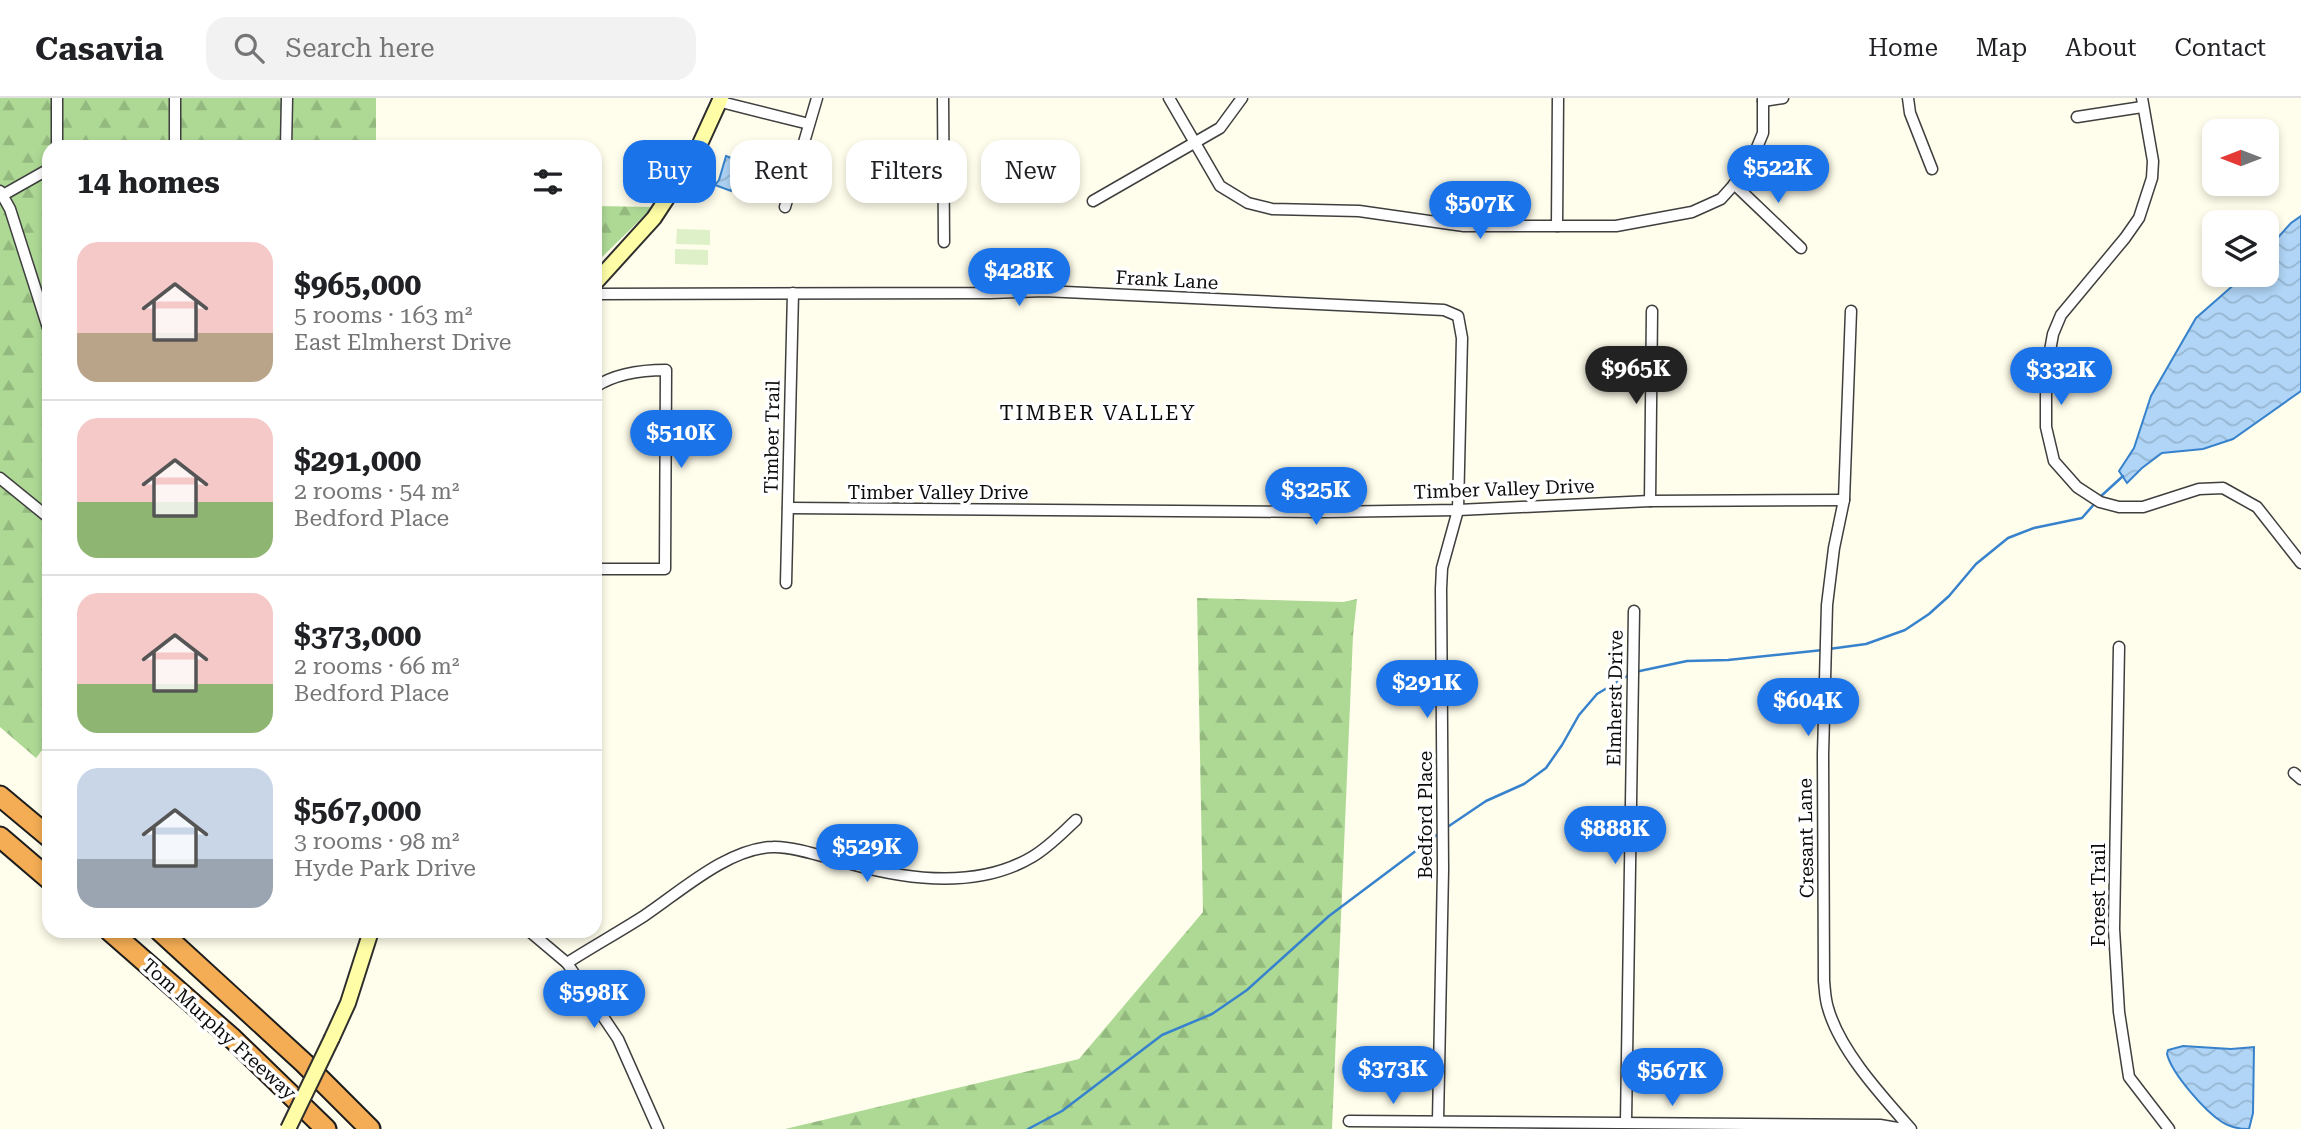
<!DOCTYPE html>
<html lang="en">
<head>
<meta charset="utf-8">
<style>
  :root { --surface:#fff; --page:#f2f2f2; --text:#202124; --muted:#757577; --line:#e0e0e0; --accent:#1a73e8 }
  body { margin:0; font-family:"Roboto Serif",serif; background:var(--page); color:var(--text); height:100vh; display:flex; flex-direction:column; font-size:26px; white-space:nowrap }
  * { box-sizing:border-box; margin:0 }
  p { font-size:23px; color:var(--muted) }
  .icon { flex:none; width:38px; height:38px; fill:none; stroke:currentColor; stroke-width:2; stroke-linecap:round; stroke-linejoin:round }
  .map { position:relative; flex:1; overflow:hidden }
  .sheet { position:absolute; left:42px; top:42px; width:560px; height:798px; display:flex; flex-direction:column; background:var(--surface); border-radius:21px; box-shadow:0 4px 10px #0003 }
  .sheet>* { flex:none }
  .top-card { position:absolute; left:623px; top:42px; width:665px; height:63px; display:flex; gap:14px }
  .needle { width:46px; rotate:270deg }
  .fabs { position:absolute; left:2202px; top:21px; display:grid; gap:14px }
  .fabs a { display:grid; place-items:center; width:77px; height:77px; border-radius:14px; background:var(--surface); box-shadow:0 4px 10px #0003; font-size:35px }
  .price { position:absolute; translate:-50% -60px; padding:0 16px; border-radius:24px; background:var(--accent); color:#fff; font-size:23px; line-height:46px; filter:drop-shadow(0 2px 4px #0008) }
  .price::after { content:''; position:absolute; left:50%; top:42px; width:21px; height:16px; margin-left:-10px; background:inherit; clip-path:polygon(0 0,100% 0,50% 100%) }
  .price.on { background:#222; color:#fff }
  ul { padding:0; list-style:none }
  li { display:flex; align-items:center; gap:21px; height:175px; padding:0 35px }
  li+li { border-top:2px solid var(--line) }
  li span { display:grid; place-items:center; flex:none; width:196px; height:140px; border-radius:21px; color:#555 }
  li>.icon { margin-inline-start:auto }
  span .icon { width:84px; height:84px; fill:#fffc; stroke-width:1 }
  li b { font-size:30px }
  h2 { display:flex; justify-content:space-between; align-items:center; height:84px; padding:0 35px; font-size:30px }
  .tag { padding:0 24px; border-radius:21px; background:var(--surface); box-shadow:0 4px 10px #0003; font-size:24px; line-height:63px }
  .tag.on { background:var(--accent); color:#fff }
  header { display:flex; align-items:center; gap:42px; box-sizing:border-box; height:98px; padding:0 35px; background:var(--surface); border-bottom:2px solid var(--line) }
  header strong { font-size:33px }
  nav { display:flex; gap:38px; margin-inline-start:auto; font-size:24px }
  .search { width:490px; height:63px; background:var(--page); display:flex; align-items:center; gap:18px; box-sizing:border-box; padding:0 24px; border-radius:21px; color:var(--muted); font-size:26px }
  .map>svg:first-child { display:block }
  .forest { fill:url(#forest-firs) }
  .pitch { fill:#def0c7 }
  .water { fill:url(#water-waves); stroke:#3782cc; stroke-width:2 }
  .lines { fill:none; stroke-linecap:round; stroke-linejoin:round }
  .stream { stroke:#3782cc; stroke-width:2.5 }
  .street-casing { stroke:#3f3f3f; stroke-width:13 }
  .secondary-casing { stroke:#2e2e2e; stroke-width:18 }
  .highway-casing { stroke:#1d1d1d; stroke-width:23 }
  .street { stroke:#fff; stroke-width:10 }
  .secondary { stroke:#fffea6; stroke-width:14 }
  .highway { stroke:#f4ad54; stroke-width:19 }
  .secondary-bridge-casing { stroke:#2e2e2e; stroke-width:18; stroke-linecap:butt }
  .secondary-bridge { stroke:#fffea6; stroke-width:14 }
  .labels { text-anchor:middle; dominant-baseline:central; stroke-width:7; stroke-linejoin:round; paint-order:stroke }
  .street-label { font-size:19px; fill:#0c0c0c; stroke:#fff }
  .neighbourhood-label { font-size:21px; letter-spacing:2px; fill:#0c0c0c; stroke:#fff }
</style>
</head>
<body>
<header>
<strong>Casavia</strong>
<div class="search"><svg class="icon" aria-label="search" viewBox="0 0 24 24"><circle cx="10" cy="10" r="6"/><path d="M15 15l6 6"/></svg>Search here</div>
<nav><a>Home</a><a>Map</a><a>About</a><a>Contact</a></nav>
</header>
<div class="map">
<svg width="2301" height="1031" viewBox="0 0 2301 1031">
  <defs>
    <pattern id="forest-firs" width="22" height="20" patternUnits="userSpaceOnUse" patternTransform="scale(1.75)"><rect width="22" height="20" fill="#add995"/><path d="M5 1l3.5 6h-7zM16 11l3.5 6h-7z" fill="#94b97f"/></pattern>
    <pattern id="water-waves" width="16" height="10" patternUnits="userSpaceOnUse" patternTransform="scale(1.75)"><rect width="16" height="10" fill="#b0d5f6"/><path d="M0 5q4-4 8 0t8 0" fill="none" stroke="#96b6d2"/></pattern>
  </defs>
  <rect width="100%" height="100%" fill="#fffdeb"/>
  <g class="forest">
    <path d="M0,0H376V49H49V643L36,660L0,629Z"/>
    <path d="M595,108L653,109L595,166Z"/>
    <path d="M1197,500L1343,504L1357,501L1353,537L1332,1031H785L1079,961L1203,814Z"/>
  </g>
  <g class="pitch">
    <path d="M677,131L710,132V147L676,146Z"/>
    <path d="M675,151L708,152V167L675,166Z"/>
  </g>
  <g class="water">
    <path d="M726,58L740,63L742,66L738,69L731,93L715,87L719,82Z"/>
    <path d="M2301,118V293L2233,341L2203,351L2162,355L2142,370L2127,385L2119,373L2134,350L2151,298L2196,220L2245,177H2266V153L2291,125Z"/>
    <path d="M2183,948L2231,951L2254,949L2253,1015L2249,1031C2239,1031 2231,1030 2222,1024C2205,1013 2172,976 2167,956L2168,952Z"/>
  </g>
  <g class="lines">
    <g class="stream">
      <path d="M2100,399L2123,378"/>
      <path d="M1829,551L1866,546L1905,532L1929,516L1949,498L1976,466L2008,440L2034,430L2082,420L2096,404"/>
      <path d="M1635,574L1687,563L1728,562L1823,552"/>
      <path d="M1446,730L1486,703L1524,686L1546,670L1562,647L1579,617L1597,596L1629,577"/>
      <path d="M1028,1031L1062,1013L1162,937L1212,916L1247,892L1329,818L1441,734"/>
    </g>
    <g class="street-casing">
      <g id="street">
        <path d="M57,0V49"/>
        <path d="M943,0L944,144"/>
        <path d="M1169,0L1220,88L1248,105L1272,111L1359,113L1464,128H1616L1692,114L1721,101L1748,71L1763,35V0"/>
        <path d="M1908,0L1910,15L1932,71"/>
        <path d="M2142,0L2153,63L2152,80L2139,120L2125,140L2061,217L2053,236L2046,275V329L2054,363L2077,389L2100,404L2119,409H2143L2199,391L2223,390L2257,409L2301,465"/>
        <path d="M1763,3L1783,0"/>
        <path d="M721,4L809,26"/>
        <path d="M2077,19L2142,9"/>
        <path d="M175,49V0"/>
        <path d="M286,49L287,0"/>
        <path d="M1734,86L1801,150"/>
        <path d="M0,93L10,111L49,233"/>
        <path d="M3,97L49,71"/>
        <path d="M1093,103L1220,30L1242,0"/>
        <path d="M785,109L817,0"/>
        <path d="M1557,128L1558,0"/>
        <path d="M595,196L990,195L1044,193L1444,212L1458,218L1462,240L1458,412L1442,470L1441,491L1443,772L1438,1023"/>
        <path d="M1851,213L1844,402L1834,450L1827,507L1823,656L1824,883C1825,892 1825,901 1828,910C1840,953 1882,998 1911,1031"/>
        <path d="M595,289C616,275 641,272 666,272L665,471H595"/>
        <path d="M0,380L49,420"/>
        <path d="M1650,403L1652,213"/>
        <path d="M788,410L1322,414L1458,412L1650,403L1844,402"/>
        <path d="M786,485L793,195"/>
        <path d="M2119,549L2114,831L2119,914L2129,979L2169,1031"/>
        <path d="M2294,675L2301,681"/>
        <path d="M529,833L567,865L618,941L658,1031"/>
        <path d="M567,865C592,849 619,834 644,818C680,794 728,750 773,749C794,748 830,761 851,766C908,782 978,791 1032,759C1049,749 1062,735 1076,722"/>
        <path d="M1349,1023L1880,1027L1903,1031"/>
        <path d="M1626,1024L1634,513"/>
      </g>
    </g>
    <g class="secondary-casing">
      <g id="secondary">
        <path d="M595,185L654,120L694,59L721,0"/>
        <path d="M332,940L348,905L371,833"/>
      </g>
    </g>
    <g class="highway-casing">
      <g id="highway">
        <path d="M0,698L49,739"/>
        <path d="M0,739L49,781"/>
        <path d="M110,833L233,941L326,1031"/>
        <path d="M160,833L304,965L370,1031"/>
      </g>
    </g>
    <use href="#street" class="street"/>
    <use href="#secondary" class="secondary"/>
    <use href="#highway" class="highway"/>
    <g class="secondary-bridge-casing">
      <path id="secondary-bridge" d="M288,1031L332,940"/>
    </g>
    <use href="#secondary-bridge" class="secondary-bridge"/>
  </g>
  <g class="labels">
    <g class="street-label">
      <text transform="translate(1167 182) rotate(3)">Frank Lane</text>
      <text transform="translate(772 339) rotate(-89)">Timber Trail</text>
      <text transform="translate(1504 391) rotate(-2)">Timber Valley Drive</text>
      <text x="938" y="394">Timber Valley Drive</text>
      <text transform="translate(1615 600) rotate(-89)">Elmherst Drive</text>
      <text transform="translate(1425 717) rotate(-90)">Bedford Place</text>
      <text transform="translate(1806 740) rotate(-91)">Cresant Lane</text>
      <text transform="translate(2098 797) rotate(-90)">Forest Trail</text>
      <text transform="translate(219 931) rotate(42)">Tom Murphy Freeway</text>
    </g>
    <g class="neighbourhood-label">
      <text x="1098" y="315">TIMBER VALLEY</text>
    </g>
  </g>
</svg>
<div class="fabs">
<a><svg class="needle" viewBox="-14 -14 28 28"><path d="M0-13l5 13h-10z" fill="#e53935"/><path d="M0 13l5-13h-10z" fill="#757577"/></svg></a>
<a><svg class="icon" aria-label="layers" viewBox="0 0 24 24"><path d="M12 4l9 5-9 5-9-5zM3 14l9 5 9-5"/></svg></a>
</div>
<b class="price" style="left:1778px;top:107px">$522K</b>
<b class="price" style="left:1480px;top:143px">$507K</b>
<b class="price" style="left:1019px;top:210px">$428K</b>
<b class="price on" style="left:1636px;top:308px">$965K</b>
<b class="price" style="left:2061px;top:309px">$332K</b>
<b class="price" style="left:681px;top:372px">$510K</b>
<b class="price" style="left:1316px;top:429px">$325K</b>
<b class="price" style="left:1427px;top:622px">$291K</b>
<b class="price" style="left:1808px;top:640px">$604K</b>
<b class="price" style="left:1615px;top:768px">$888K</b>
<b class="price" style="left:867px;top:786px">$529K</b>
<b class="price" style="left:594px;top:932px">$598K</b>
<b class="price" style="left:1393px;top:1008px">$373K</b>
<b class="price" style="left:1672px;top:1010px">$567K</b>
<div class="top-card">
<a class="tag on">Buy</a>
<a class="tag">Rent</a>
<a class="tag">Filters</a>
<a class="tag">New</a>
</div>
<section class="sheet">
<h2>14 homes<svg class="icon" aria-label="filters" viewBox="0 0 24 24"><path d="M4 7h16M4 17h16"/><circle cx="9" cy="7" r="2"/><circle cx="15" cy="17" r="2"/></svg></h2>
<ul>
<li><span style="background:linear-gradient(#f6c9c9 65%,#b9a48a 0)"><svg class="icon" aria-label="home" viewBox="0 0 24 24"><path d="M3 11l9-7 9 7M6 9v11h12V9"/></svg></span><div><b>$965,000</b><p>5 rooms · 163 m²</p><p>East Elmherst Drive</p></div></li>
<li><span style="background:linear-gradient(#f6c9c9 60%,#8fb573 0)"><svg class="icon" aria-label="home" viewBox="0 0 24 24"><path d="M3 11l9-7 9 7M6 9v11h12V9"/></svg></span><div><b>$291,000</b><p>2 rooms · 54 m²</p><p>Bedford Place</p></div></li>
<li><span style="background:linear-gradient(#f6c9c9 65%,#8fb573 0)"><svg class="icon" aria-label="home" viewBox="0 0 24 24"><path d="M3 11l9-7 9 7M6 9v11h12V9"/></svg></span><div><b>$373,000</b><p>2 rooms · 66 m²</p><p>Bedford Place</p></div></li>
<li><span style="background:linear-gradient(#c9d6e8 65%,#9aa5b1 0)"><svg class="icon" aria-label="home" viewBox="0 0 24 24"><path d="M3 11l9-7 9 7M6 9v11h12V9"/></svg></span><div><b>$567,000</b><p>3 rooms · 98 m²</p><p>Hyde Park Drive</p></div></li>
</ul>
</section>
</div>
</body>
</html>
